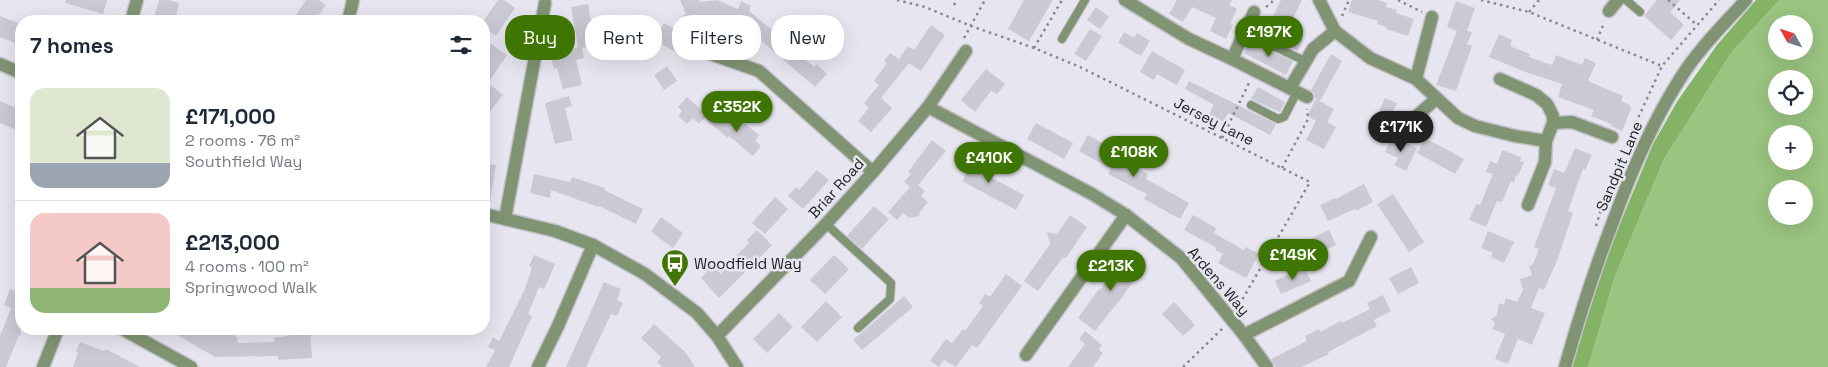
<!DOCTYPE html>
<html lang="en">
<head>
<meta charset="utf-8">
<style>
  :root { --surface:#fff; --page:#f6f6f7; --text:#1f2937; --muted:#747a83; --line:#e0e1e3; --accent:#3f7502 }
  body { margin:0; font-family:"Space Grotesk",sans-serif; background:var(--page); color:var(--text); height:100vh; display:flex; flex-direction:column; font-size:19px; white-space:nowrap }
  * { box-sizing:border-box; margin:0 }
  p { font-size:16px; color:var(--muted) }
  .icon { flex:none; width:28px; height:28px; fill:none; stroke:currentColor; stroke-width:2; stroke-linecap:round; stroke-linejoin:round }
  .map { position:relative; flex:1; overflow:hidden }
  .details { position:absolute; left:15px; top:15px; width:475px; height:320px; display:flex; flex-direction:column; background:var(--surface); border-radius:20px; box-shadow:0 5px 20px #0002 }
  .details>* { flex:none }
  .top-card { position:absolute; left:505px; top:15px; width:475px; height:45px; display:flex; gap:10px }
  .needle { width:32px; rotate:310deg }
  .controls { position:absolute; left:1768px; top:15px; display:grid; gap:10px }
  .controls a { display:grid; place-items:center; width:45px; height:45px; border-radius:50%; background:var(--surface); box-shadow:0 5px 20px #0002; font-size:25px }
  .price { position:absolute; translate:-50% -42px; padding:0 11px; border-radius:18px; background:var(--accent); color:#fff; font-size:16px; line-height:32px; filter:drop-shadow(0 1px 2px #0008) }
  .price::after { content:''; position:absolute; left:50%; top:30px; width:15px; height:11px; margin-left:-8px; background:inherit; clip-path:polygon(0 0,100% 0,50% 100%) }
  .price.active { background:#222; color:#fff }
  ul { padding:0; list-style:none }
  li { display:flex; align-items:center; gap:15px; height:125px; padding:0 15px }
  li+li { border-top:1px solid var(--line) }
  li span { display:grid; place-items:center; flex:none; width:140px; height:100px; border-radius:15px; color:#555 }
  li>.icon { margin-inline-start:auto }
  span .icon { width:60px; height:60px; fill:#fffc; stroke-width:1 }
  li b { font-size:21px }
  h2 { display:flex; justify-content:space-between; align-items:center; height:60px; padding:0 15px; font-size:21px }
  .pill { padding:0 18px; border-radius:20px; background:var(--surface); box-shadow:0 5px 20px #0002; font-size:18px; line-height:45px }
  .pill.active { background:var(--accent); color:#fff }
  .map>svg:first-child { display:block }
  .green { fill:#9ac480; fill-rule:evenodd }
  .forest { fill:#85b366 }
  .building { fill:#cbcad4 }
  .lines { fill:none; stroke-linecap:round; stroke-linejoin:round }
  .service-casing { stroke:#c3c2cb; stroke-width:10 }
  .minor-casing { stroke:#c3c2cb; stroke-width:15 }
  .tertiary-casing { stroke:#c3c2cb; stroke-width:15 }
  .path { stroke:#8a8990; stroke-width:2.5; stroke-dasharray:2.5 4; stroke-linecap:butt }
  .service { stroke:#809473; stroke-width:8 }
  .minor { stroke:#809473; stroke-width:12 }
  .tertiary { stroke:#809473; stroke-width:12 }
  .labels { text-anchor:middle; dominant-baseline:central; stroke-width:5; stroke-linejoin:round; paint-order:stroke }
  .street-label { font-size:15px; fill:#1e1e21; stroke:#e7e6f0 }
  .poi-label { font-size:15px; fill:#1e1e21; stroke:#e7e6f0; text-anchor:start }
</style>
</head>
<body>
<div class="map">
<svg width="1828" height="367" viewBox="0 0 1828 367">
  <rect width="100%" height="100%" fill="#e7e6f0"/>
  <path class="green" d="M1779,0H1828V367H1588L1615,276L1664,159L1731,53ZM1776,24H1804V51H1776ZM1776,79H1804V106H1776ZM1776,134H1804V161H1776ZM1776,189H1804V216H1776Z"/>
  <path class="forest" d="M1756,0H1779L1731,53L1664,159L1615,276L1588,367H1570L1595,284L1653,144L1678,100L1717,45Z"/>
  <g class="building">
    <path d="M66,0H107L103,14L65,3Z"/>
    <path d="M159,0H169L179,3L175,21H153Z"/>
    <path d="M306,0H319L326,5L314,21H292Z"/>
    <path d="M498,0H504L515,8L496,36L484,27V20Z"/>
    <path d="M680,0H699L700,2L717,0L738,9L741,1L751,6L749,11L771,29L773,27L784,36L788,32L801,44L795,51L814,67L817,64L827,74L815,87L738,21L736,26L714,16L688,28L682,16L686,14Z"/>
    <path d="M1024,0H1053L1029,41L1008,29Z"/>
    <path d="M1177,0H1232L1229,5L1237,9L1230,24L1233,25L1226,39L1210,31L1216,18L1192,7L1183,22L1169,14Z"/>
    <path d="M1281,0H1302L1287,31L1303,39L1298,51L1258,33H1253L1260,18L1270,23Z"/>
    <path d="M1352,0H1378L1387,3L1386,7L1397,10L1396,13L1414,19L1408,36L1386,29V27L1377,24L1378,21L1348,12Z"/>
    <path d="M1657,0H1680L1670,12L1684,25L1671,40L1644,16Z"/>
    <path d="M1456,1L1475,8L1467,31L1472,32L1467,44L1472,46L1456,91L1436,85L1457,31L1447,27Z"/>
    <path d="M588,4L595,45L582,48L584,58L576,60L582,85L563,89L557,68L554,69L550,54L578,47L571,7Z"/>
    <path d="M1096,7L1109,17L1100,29L1087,20Z"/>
    <path d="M0,16L21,24V45L0,37Z"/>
    <path d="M664,23L680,32L672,35L683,41L677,53L658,42L652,44Z"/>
    <path d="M931,25L945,35L921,71L909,63L881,98L892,108L871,132L858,121L869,108L864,103L879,85L874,81L887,63L884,61L890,53L899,59L908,46L914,50Z"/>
    <path d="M1090,29L1102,36L1086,61L1074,54Z"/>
    <path d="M1124,32L1134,38L1137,33L1150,41L1141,56L1118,43Z"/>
    <path d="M1499,34L1512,40L1510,46L1530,54L1529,57L1552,65L1556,55L1582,65L1585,58L1596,63L1588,81L1623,96L1621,101L1630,105L1631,109L1622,131L1611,126V124L1591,116L1594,110L1558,97L1562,84L1525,72L1489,57Z"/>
    <path d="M1250,39L1254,43L1293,61L1286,75L1244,53Z"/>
    <path d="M491,44L507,55L488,83L503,95L484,119V55Z"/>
    <path d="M1152,51L1185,70L1177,85L1157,74L1154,80L1140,72Z"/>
    <path d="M1331,54L1342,61L1320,101L1315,98L1314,93L1311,90Z"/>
    <path d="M667,66L677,81L664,90L654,75Z"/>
    <path d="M986,69L1005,84L997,94L991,91L975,112L961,100Z"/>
    <path d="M1189,81L1276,124L1270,135L1228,113L1223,122L1209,114L1214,105L1185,89Z"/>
    <path d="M1258,87L1285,102L1280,112L1251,99Z"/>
    <path d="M569,96L572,106L565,108L573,140L555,144L545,103Z"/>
    <path d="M687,97L707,115L699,124L693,118L687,124L678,116L682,111L678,107Z"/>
    <path d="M1385,98L1397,103L1383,133L1371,128Z"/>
    <path d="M1316,99L1334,109L1327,122L1336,127L1324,149L1306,140L1316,121L1307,116Z"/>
    <path d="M0,101L21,110V132L0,123Z"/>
    <path d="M716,111L738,130L744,123L759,135L755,141L761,146L753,156L729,136L728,138L707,121Z"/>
    <path d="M1036,123L1073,143L1064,159L1027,139Z"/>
    <path d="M1088,135L1113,149L1110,154L1148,174L1146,179L1189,203L1180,219L1144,199L1147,194L1108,174L1111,169L1079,151Z"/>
    <path d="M1393,136L1417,148L1406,171L1394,165L1398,158L1385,152Z"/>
    <path d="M1425,138L1464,159L1455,174L1417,153Z"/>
    <path d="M932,140L946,151L918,185L925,191L921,196L928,202L920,212L919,216L909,218L903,213L897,220L888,212L910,187L904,182L911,174L908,172Z"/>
    <path d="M1575,148L1592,155L1585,170L1583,169L1568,211L1573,213L1556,263L1544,290L1539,288L1531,308L1545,313L1532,345L1518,339L1508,364L1495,359L1505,334L1492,329L1495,323L1491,319L1497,315L1499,303L1504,305L1506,298L1517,302L1523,290L1520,279L1532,275L1529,266L1533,264L1539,249L1534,247L1556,188L1548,185L1554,169L1564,173Z"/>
    <path d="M1502,150L1521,157L1520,161L1524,162L1518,176L1516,175L1514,182L1511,181L1502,202L1497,201L1486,227L1469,220L1476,204L1480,205L1493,174L1486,172L1490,161L1497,164Z"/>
    <path d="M965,156L982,165L979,171L1024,195L1016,210L962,181L967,173L959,169Z"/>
    <path d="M484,163L496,165L490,201H484Z"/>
    <path d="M817,170L829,180L803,209L788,196L796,187L799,190Z"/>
    <path d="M534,174L570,182L572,177L605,188L604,190L643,209L636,224L599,206L598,207L551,190L550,198L530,193Z"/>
    <path d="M1364,184L1373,202L1356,211L1355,209L1328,221L1320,205L1335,198L1336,199Z"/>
    <path d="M1393,194L1424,242L1409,252L1377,204Z"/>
    <path d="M775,197L788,209L765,234L752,223Z"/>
    <path d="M874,206L889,219L862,249L847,236Z"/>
    <path d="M1070,215L1087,227L1066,258L1063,257L1038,291L1024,281L1048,247L1050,243L1047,232L1057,234Z"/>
    <path d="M1193,215L1216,228L1214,233L1219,236L1244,250L1246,247L1259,254L1246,278L1218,263L1223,254L1215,250L1217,248L1184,230Z"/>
    <path d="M661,217L683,233L673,248L651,232Z"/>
    <path d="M757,230L772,245L719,298L701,278L712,266L721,274L724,268L749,243L747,240Z"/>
    <path d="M1329,230L1336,245L1313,256L1306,241Z"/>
    <path d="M1488,231L1514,242L1504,263L1491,257L1493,253L1481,248Z"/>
    <path d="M1126,253L1144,265L1123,296L1095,331L1078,318L1099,289L1100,290Z"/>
    <path d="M534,255L555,264L551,274L544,289L539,287L528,314L532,316L509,367H486L495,350L488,347L493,337L499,341L524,291L532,268L529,266Z"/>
    <path d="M834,255L849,269L825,294L810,280Z"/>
    <path d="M1304,267L1311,281L1281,294L1275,281Z"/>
    <path d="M1411,267L1419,283L1398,294L1389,278Z"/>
    <path d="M1006,274L1022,286L977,348L972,345L956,367L944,360L939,367L930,361L946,339L952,343L963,329L965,331L983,306L979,303L985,294L990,297Z"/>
    <path d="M604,282L621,289L617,300L623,303L617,316L611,314L586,367H566Z"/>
    <path d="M21,284V336L19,335L6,367H0V336L11,308L4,305L10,289L17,292Z"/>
    <path d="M1383,295L1391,311L1374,320L1377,326L1328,352L1329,354L1301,367H1276L1271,359L1307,341L1305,336L1319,329L1320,332L1341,321L1342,323L1370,309L1367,303Z"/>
    <path d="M904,296L913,307L862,350L853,340Z"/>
    <path d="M826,301L842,317L817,342L801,327Z"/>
    <path d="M1174,302L1195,325L1183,336L1162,314Z"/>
    <path d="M779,313L793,327L767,353L753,339Z"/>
    <path d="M654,324L686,353L695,367H662L657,362L661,357L641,338Z"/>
    <path d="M167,329H204L216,335L221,329L237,337L238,343L275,342L274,338L310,332L312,358L278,360V356L215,357Z"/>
    <path d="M1085,331L1102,345L1099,350L1103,353L1093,367H1068L1085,344L1079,339Z"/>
    <path d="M80,342L104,351L106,349L140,367H73L78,353L76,352Z"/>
  </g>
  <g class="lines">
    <g class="service-casing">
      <g id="service">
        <path d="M1626,0L1640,12"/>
        <path d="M1256,38L1305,61"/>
        <path d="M1062,39L1085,0"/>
        <path d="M1251,105L1278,119L1284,117L1297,92"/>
        <path d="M826,224L891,283L890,299L858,328"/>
      </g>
    </g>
    <g class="minor-casing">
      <g id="minor">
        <path d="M1125,0L1189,39L1232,59L1307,97"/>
        <path d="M1319,0L1335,31L1370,58L1416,79L1458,118L1475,126L1515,136L1546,141"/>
        <path d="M1609,11L1618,0"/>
        <path d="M131,21L137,0"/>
        <path d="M348,21L353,0"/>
        <path d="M708,53L759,71L873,172"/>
        <path d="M1232,59L1254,12"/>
        <path d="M0,64L21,73"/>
        <path d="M1416,79L1432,17"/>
        <path d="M1500,79L1536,95L1547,104L1553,116V123L1546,141L1545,162L1528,205"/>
        <path d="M1290,88L1313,49L1335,31"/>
        <path d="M928,107L1092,194L1126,215L1181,258L1244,335L1267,367"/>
        <path d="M1412,120L1436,99"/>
        <path d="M1553,123L1572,122L1612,137"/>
        <path d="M484,214L555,231L593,245L645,274L697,313L717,336L737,367"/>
        <path d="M505,219L545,3"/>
        <path d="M122,329L191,367"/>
        <path d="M1244,335L1349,281L1371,237"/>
        <path d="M717,336L826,224L873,172L928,107L966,51"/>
        <path d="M1026,355L1126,215"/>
        <path d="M43,367L58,329"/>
        <path d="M538,367L558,326L593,245"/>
      </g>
    </g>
    <g class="tertiary-casing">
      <path id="tertiary" d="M1565,367C1579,317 1595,268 1614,219C1631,172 1651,125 1678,82C1696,52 1722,26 1746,0"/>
    </g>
    <g class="path">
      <path d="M897,0L925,7L971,26L1034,48L1080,67L1310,182L1238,307"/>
      <path d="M1398,0L1422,12"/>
      <path d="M1481,0L1529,12L1662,66"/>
      <path d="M1668,0L1697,25"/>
      <path d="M954,5L957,0"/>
      <path d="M1266,7L1274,0"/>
      <path d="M1529,12L1539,0"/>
      <path d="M1342,16L1349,0"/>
      <path d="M964,38L985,0"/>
      <path d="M1597,40L1604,23"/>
      <path d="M1034,48L1062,0"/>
      <path d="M1222,138L1250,81"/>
      <path d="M1282,168L1308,119L1307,109"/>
      <path d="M1596,226L1606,194L1638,118L1662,66L1719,0"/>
      <path d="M1183,367L1223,328"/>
    </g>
    <use href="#service" class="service"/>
    <use href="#minor" class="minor"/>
    <use href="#tertiary" class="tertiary"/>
  </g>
  <defs>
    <g id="bus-pin" transform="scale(1.4375)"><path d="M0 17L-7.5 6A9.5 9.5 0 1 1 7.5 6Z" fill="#3f7502" stroke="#e7e6f0"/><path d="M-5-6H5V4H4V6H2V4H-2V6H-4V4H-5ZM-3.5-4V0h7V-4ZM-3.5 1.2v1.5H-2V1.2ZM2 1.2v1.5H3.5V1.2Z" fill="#fff"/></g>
  </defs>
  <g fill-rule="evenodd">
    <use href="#bus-pin" x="675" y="263"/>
  </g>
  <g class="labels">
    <g class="street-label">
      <text transform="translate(1214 121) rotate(27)">Jersey Lane</text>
      <text transform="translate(1619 166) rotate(-67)">Sandpit Lane</text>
      <text transform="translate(836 188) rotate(-48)">Briar Road</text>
      <text transform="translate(1219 281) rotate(49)">Ardens Way</text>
    </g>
    <g class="poi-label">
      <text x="694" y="263">Woodfield Way</text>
    </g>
  </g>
</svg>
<div class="controls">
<a><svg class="needle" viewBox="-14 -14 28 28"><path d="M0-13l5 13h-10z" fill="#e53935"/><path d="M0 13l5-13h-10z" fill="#747a83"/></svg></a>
<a><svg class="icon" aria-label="locate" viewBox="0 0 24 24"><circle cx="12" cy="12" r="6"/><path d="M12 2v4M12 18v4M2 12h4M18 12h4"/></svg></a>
<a>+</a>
<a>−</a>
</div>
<b class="price" style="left:1269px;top:58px">£197K</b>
<b class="price" style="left:737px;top:133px">£352K</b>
<b class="price active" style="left:1401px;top:153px">£171K</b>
<b class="price" style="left:1134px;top:178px">£108K</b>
<b class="price" style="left:989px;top:184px">£410K</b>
<b class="price" style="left:1293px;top:281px">£149K</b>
<b class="price" style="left:1111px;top:292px">£213K</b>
<div class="top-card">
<a class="pill active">Buy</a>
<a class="pill">Rent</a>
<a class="pill">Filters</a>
<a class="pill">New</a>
</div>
<section class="details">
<h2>7 homes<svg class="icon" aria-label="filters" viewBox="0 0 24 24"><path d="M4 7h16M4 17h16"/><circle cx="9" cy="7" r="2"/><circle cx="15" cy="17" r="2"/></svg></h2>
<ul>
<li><span style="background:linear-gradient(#dfe7d0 75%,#9aa5b1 0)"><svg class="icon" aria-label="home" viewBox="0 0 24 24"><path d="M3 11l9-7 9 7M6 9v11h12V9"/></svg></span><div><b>£171,000</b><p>2 rooms · 76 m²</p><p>Southfield Way</p></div></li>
<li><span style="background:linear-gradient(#f6c9c9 75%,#8fb573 0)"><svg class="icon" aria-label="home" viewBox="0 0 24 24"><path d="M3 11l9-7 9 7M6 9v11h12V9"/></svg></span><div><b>£213,000</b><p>4 rooms · 100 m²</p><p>Springwood Walk</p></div></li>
</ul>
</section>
</div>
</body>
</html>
